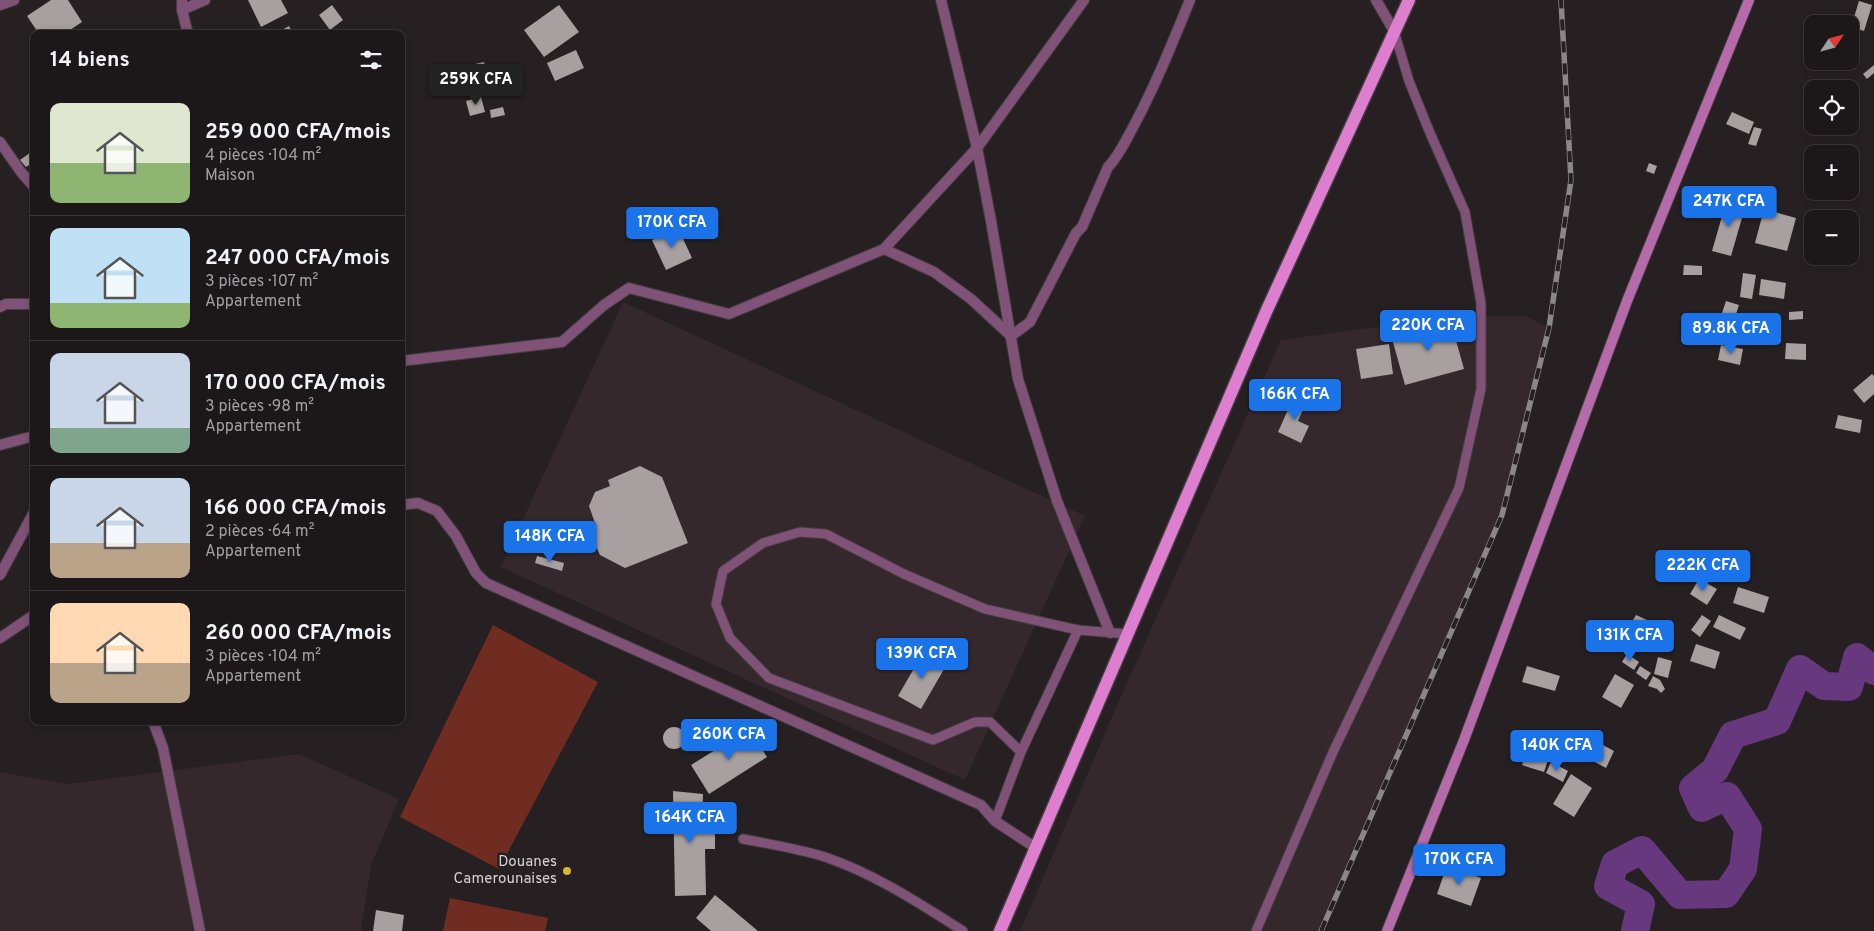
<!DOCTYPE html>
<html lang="fr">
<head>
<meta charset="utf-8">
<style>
  :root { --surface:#1c181a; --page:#292527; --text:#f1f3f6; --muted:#a0a0a2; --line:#3a3739; --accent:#1a73e8 }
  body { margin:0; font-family:Overpass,sans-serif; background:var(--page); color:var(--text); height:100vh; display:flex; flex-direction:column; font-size:19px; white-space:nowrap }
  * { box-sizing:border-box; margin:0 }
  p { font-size:16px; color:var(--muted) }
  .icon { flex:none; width:28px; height:28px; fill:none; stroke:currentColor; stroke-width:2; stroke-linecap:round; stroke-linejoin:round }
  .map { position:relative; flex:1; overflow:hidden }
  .drawer { position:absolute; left:30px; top:30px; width:375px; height:695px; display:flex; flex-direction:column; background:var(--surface); border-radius:10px; box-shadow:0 2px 8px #0003,0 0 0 1px var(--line) }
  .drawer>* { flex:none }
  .needle { width:32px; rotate:54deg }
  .buttons { position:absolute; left:1804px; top:15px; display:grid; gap:10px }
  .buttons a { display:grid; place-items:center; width:55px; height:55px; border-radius:10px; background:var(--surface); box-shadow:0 2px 8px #0003,0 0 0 1px var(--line); font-size:25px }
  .price { position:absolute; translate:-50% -42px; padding:0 11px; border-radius:5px; background:var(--accent); color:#fff; font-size:16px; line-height:32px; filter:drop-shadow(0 1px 2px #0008) }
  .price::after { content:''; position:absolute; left:50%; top:30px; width:15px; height:11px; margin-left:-8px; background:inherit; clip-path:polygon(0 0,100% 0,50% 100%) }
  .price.active { background:#222; color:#fff }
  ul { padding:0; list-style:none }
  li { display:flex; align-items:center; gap:15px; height:125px; padding:0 20px }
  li+li { border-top:1px solid var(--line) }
  li span { display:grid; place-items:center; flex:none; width:140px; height:100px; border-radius:10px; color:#555 }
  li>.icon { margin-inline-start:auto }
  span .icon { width:60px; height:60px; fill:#fffc; stroke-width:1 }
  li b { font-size:21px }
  h2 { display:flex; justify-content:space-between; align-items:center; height:60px; padding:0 20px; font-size:21px }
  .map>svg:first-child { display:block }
  .built { fill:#34282d }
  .green { fill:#702c21 }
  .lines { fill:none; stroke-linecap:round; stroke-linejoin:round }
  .river { stroke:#67387e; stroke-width:28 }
  .building { fill:#a79fa0 }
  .lane-casing { stroke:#423c3e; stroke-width:11 }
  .street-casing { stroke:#423c3e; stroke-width:12 }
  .secondary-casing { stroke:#423c3e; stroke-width:12 }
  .primary-casing { stroke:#423c3e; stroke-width:15 }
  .lane { stroke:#805278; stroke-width:9 }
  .street { stroke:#805278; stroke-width:10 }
  .secondary { stroke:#b56ba9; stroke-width:10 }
  .primary { stroke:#de7ecf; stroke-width:12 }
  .rail-casing { stroke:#8b8788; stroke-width:5.5 }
  .rail { stroke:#262022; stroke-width:4; stroke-dasharray:11; stroke-linecap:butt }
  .poi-dot { fill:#dbb233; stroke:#262022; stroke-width:2 }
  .labels { text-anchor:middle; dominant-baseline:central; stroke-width:5; stroke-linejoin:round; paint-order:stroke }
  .poi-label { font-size:15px; fill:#d5d1d2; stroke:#262022; text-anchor:end }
</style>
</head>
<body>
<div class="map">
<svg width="1874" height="931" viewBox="0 0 1874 931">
  <rect width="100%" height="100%" fill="#262022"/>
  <g class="built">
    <path d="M623,302L1085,516L965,780L501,567Z"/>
    <path d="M1526,316L1549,328L1502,515L1321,931H1020L1121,696L1281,340L1450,317Z"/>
    <path d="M299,754L399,799L371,865L361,931H0V772L68,784Z"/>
  </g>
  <g class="green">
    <path d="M493,625L598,682L499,869L400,817Z"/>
    <path d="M450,898L548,918L545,931H443Z"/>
  </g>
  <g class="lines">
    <path class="river" d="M1635,931L1641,904L1608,886L1615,864L1642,850L1680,895L1726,894L1743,869L1748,829L1727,796L1702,808L1693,788L1715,770L1733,735L1777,721L1800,669L1824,686L1849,687L1857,657L1874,671"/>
  </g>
  <g class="building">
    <path d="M51,0H68L82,22L64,34H39L27,16Z"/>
    <path d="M248,0H281L288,13L261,27Z"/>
    <path d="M1859,1L1872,5L1864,31L1851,27Z"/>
    <path d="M332,5L343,20L330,30L319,15Z"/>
    <path d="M559,5L579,32L544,57L524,30Z"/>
    <path d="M289,26L293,34H275Z"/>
    <path d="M576,50L584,68L555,81L547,63Z"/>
    <path d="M484,62L489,84L467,89L462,67Z"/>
    <path d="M1874,65V73L1867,79L1863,74Z"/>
    <path d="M481,97L485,112L470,116L466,101Z"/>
    <path d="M503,107L505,115L491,118L490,110Z"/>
    <path d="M1732,112L1754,122L1749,134L1726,124Z"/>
    <path d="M1754,127L1762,129L1756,146L1748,144Z"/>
    <path d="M34,150V162L26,167L20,160Z"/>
    <path d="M1649,163L1657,166L1654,174L1646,171Z"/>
    <path d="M1727,199L1746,204L1731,256L1712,251Z"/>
    <path d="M1764,209L1796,218L1787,251L1755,243Z"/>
    <path d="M678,228L692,258L666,270L652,240Z"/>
    <path d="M1684,265L1702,266V275H1683Z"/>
    <path d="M1743,273L1756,275L1752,299L1740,297Z"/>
    <path d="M1761,279L1786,283L1784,299L1759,295Z"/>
    <path d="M1726,301L1739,305L1734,320L1721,316Z"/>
    <path d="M1803,311V319L1789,320V312Z"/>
    <path d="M1450,319L1464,369L1405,385L1391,335Z"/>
    <path d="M1786,343L1806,344V360L1785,359Z"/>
    <path d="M1389,344L1393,374L1361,379L1356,349Z"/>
    <path d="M1721,345L1743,349L1740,365L1718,360Z"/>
    <path d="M1872,374L1874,376V394L1864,403L1853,390Z"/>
    <path d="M1295,394L1307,400L1298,421L1309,426L1301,443L1278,432Z"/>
    <path d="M1838,415L1862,420L1860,433L1835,428Z"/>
    <path d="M640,466L662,477L688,543L625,568L600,555L588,528L596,526L589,506L595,492L610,486L608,480Z"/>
    <path d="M537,556L564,563L562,571L535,563Z"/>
    <path d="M1699,579L1717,589L1707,605L1690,594Z"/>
    <path d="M1738,587L1769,597L1764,613L1733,603Z"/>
    <path d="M1636,615L1647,620L1644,627L1632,622Z"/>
    <path d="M1702,615L1711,621L1700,637L1691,630Z"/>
    <path d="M1719,615L1746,628L1740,640L1713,627Z"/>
    <path d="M1606,625L1623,631L1617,647L1599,640Z"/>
    <path d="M1629,626L1643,633L1633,655L1619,649Z"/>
    <path d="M1654,634L1665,639L1667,644L1652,639Z"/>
    <path d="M1696,644L1720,652L1715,669L1690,661Z"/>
    <path d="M924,651L947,664L921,709L898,696Z"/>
    <path d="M1627,654L1639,662L1634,670L1622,662Z"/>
    <path d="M1658,657L1672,661L1668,678L1654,674Z"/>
    <path d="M1527,666L1560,676L1555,691L1522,682Z"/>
    <path d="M1640,666L1651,673L1646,680L1636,673Z"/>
    <path d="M1615,674L1634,685L1621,708L1602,697Z"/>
    <path d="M1653,676L1660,680L1665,689L1661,693L1657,689L1648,686Z"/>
    <circle cx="674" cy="738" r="11"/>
    <path d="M749,729L767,757L709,794L691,765Z"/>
    <path d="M1601,744L1614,751L1606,768L1593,761Z"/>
    <path d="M1526,753L1548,760L1544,772L1522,765Z"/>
    <path d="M1551,762L1568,771L1563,782L1546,773Z"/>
    <path d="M1571,774L1592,788L1574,817L1553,804Z"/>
    <path d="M673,791L703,794L702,832H715V849H705L706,895L675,896Z"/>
    <path d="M1447,865L1481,878L1471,906L1437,894Z"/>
    <path d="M715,895L758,931H711L696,918Z"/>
    <path d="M376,910L404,915L402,931H373Z"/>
  </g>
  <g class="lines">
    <g class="lane-casing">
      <g id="lane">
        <path d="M1021,752L990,722H975L933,740L769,678L730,638L716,604L723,571L763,543L800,532L826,534L904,574L985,609L1078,630L1128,634"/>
        <path d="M995,821L1021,752L1078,630"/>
        <path d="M743,839C771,844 799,849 825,857C875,874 919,903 963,931"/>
        <path d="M1256,931L1333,752L1459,488L1481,389V303L1465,212L1430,133L1409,81L1394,31"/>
      </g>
    </g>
    <g class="street-casing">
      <g id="street">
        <path d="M182,0V10L188,34"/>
        <path d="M941,0L977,148L991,221L1018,379L1057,501L1110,633"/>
        <path d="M1376,0L1394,31"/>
        <path d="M0,5L14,0"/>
        <path d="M182,10L205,0"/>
        <path d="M0,142L21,172L34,187"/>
        <path d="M884,249L934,272L971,299L1011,336L1030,322L1076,233L1082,227L1108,167C1118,157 1124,144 1131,131C1154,89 1172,44 1190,0"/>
        <path d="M0,307L6,304H34"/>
        <path d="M401,361L562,342L604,305L629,288L729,314L884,249L977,148L1084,0"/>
        <path d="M0,445L34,436"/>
        <path d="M401,505L418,503L437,511L456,536L476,573L486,583L981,805L995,821L1036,848"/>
        <path d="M0,575L34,512"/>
        <path d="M0,638L34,615"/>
        <path d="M153,721L163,748L200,931"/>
      </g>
    </g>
    <g class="secondary-casing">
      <path id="secondary" d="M1387,931L1464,740L1627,301L1749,0"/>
    </g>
    <g class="primary-casing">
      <path id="primary" d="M1000,931L1266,312L1409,0"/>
    </g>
    <use href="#lane" class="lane"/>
    <use href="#street" class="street"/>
    <use href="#secondary" class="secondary"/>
    <use href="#primary" class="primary"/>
    <g class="rail-casing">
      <path id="rail" d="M1321,931L1502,515L1549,328L1571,180L1561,0"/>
    </g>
    <use href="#rail" class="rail"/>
  </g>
  <circle class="poi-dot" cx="567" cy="871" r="5"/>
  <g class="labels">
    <g class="poi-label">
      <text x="557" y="862">Douanes<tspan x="557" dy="17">Camerounaises</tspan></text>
    </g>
  </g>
</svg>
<div class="buttons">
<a><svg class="needle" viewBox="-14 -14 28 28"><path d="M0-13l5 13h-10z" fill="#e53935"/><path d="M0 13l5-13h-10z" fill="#a0a0a2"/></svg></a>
<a><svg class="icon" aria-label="locate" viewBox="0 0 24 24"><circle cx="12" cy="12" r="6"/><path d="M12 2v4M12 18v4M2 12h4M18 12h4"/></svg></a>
<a>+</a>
<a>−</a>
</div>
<b class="price active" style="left:476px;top:106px">259K CFA</b>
<b class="price" style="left:1729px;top:228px">247K CFA</b>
<b class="price" style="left:672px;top:249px">170K CFA</b>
<b class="price" style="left:1428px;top:352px">220K CFA</b>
<b class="price" style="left:1731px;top:355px">89.8K CFA</b>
<b class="price" style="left:1295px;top:421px">166K CFA</b>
<b class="price" style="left:550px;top:563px">148K CFA</b>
<b class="price" style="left:1703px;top:592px">222K CFA</b>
<b class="price" style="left:1630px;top:662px">131K CFA</b>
<b class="price" style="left:922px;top:680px">139K CFA</b>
<b class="price" style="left:729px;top:761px">260K CFA</b>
<b class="price" style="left:1557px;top:772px">140K CFA</b>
<b class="price" style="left:690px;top:844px">164K CFA</b>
<b class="price" style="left:1459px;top:886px">170K CFA</b>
<section class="drawer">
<h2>14 biens<svg class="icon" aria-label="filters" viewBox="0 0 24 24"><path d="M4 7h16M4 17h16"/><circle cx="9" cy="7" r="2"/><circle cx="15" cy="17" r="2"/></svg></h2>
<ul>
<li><span style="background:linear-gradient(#dfe7d0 60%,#8fb573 0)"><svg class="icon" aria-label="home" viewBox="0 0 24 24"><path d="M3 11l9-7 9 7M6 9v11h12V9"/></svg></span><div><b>259 000 CFA/mois</b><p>4 pièces · 104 m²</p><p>Maison</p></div></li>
<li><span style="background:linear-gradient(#bfe0f5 75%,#8fb573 0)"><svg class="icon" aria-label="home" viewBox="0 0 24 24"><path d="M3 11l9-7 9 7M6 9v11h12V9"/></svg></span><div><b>247 000 CFA/mois</b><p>3 pièces · 107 m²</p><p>Appartement</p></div></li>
<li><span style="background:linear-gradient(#c9d6e8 75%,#7fa58c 0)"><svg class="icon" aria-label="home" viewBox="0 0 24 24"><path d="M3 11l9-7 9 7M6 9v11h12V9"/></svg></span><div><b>170 000 CFA/mois</b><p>3 pièces · 98 m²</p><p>Appartement</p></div></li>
<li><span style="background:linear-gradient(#c9d6e8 65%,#b9a48a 0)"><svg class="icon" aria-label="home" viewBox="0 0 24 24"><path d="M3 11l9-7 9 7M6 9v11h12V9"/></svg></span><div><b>166 000 CFA/mois</b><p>2 pièces · 64 m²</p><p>Appartement</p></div></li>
<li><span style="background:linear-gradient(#ffd9b3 60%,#b9a48a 0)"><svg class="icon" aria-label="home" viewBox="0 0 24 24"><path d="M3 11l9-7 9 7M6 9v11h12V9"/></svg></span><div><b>260 000 CFA/mois</b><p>3 pièces · 104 m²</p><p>Appartement</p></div></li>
</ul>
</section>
</div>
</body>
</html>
